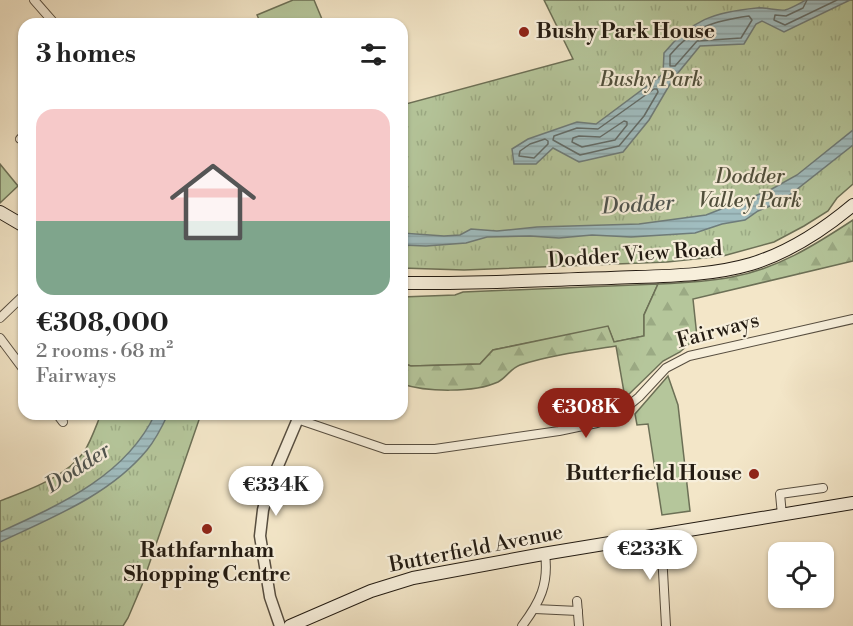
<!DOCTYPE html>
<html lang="en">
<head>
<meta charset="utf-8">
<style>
  :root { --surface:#fff; --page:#f2f2f2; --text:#222; --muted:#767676; --line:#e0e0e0; --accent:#8f2418 }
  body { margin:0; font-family:"Libre Bodoni",serif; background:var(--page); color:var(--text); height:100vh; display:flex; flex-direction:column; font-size:22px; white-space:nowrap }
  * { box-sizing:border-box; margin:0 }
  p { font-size:20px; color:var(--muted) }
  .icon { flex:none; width:33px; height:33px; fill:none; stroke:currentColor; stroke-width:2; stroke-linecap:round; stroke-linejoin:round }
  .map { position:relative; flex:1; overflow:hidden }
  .panel { position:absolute; left:18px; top:18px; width:390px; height:402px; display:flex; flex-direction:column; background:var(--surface); border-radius:18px; box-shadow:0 2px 4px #0004 }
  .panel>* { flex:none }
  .fabs { position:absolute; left:768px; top:542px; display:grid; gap:12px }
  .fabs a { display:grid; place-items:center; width:66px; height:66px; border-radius:12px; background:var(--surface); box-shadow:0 2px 4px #0004; font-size:30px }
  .price { position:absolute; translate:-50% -51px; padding:0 14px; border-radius:21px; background:#fff; color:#222; font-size:20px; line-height:39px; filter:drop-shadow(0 2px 3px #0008) }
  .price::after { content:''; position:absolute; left:50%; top:36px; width:18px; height:14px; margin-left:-9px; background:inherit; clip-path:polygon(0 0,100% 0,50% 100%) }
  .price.active { background:var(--accent); color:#fff }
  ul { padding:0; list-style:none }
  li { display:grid; align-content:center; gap:12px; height:318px; padding:0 18px }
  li+li { border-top:2px solid var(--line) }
  li span { display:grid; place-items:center; height:186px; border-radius:18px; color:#555 }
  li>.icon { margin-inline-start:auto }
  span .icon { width:108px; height:108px; fill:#fffc; stroke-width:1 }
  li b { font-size:26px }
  h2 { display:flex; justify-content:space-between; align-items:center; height:72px; padding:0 18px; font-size:26px }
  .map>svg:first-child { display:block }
  .grass { fill:#b5c69b; stroke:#6c7056; stroke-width:1.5 }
  .forest { fill:url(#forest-firs); stroke:#6c7056; stroke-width:1.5 }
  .park { fill:url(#park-tufts); stroke:#6c7056; stroke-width:1.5 }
  .water { fill:url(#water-rules); stroke:#6e7c7a; stroke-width:1.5 }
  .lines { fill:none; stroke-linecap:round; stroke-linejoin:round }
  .shore { stroke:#626c69; stroke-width:1.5 }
  .minor-casing { stroke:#574e40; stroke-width:10 }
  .tertiary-casing { stroke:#574e40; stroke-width:13 }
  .secondary-casing { stroke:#231b12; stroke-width:14 }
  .minor { stroke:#f7efdb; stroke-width:8 }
  .tertiary { stroke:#f7efdb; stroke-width:10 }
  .secondary { stroke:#f7efdb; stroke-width:12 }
  .poi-dot { fill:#8f2418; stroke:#f7efdb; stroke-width:2 }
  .labels { text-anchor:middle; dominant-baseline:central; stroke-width:4.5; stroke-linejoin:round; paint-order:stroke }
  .poi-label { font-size:21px; font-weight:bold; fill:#231b12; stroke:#f7efdb; text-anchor:start }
  .park-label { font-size:21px; font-style:italic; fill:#4f4e3b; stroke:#f7efdb }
  .street-label { font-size:21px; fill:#231b12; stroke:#f7efdb }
  .water-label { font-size:22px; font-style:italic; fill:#4f544f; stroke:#f7efdb }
</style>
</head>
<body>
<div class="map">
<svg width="853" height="626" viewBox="0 0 853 626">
  <defs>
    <pattern id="forest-firs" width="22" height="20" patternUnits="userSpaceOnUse" patternTransform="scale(1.5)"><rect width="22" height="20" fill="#b5c69b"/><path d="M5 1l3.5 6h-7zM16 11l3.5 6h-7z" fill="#9baa84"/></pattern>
    <pattern id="park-tufts" width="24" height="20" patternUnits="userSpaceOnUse" patternTransform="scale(1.5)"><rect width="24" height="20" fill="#b5c69b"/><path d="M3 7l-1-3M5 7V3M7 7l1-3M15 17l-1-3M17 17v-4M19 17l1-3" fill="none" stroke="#9baa84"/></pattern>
    <pattern id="water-rules" width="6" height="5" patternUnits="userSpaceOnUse" patternTransform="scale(1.5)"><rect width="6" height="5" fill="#a0bdc0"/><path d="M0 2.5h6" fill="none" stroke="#8aa2a4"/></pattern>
  </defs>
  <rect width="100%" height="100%" fill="#f3e6c8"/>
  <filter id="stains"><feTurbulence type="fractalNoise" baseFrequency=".00333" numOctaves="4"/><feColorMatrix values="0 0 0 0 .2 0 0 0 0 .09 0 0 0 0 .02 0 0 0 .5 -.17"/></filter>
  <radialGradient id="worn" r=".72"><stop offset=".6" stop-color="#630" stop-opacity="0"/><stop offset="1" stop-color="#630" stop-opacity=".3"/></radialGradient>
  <g class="grass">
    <path d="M293,0H314L324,24H261L257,15Z"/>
    <path d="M0,164L18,186L0,203Z"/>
    <path d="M658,284L644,315V336L614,342L608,327L493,350L480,364L411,366L402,363V297L455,295L463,292Z"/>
    <path d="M668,376L678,405L690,511L662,515L648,424L637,425L635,414Z"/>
  </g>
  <path class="forest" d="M853,220V261L693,299L697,337L680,352L663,361L625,398L616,346C584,351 551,355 520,365C511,368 506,378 498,382C474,393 426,392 402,384V363L411,366L480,364L493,350L608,326L614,342L644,336V315L658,284C682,283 707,282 732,277C777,269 815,245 853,220Z"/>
  <g class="park">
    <path d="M544,0H853V184L837,198L828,211L804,226L774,242L723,256L667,262L464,270L402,268V105L573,59Z"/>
    <path d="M101,414H201L142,585L128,618L123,626H0V501C28,490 65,478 84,452C91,441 96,426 101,414Z"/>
  </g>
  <g class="water">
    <path d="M806,0H850L784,32L762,21L756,24L744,44L700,46L673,79L649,120L623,152L579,162L553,148L536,164H514L512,149L528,139L577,122L596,124L663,74L664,53C691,20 714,12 757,8C766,7 776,11 785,10C792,8 800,3 806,0Z"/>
    <path d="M853,130V145L782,201L758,211L745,220L722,224L695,233L631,237L592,235L559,238L530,236L487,237L466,243L426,246L402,245V233L444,236L460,235L471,229L497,231L537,227L639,224L706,215L770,190L797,175Z"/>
    <path d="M155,414H168C162,427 156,439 147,450C110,495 51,518 0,542V532C59,505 126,476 155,414Z"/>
  </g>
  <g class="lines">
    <g class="shore">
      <path d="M807,0L803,8L786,16L775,15L774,20L785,25L837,0"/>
      <path d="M749,16L752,20L741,38L697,41L675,66H670V55C694,26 714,21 749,16Z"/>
      <path d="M654,89H657L658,92L644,116L619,146L580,155L553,140L554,136L577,128L598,129Z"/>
      <path d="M624,121L627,122V125L615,140L582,147L572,142L573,138L579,136L600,137Z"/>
      <path d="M545,139L548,141V144L534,158L519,156L520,151L530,144Z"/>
    </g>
    <g class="minor-casing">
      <g id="minor">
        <path d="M34,0L55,24"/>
        <path d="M20,139L24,135"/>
        <path d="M0,318L24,295"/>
        <path d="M0,338L24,370"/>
        <path d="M57,414L63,422"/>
        <path d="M297,419L385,449H435L559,431L597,423L615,417L639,397L666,368L689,356L853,319"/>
        <path d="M782,515L780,494L823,488"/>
        <path d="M661,535L666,626"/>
        <path d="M577,601L579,626"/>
        <path d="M535,609L578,611"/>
        <path d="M522,626C540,602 549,584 545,554"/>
      </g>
    </g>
    <g class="tertiary-casing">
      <path id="tertiary" d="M280,626L270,597L260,536L263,510L269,487L300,414"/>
    </g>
    <g class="secondary-casing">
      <g id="secondary">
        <path d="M0,212L24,226"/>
        <path d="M402,283C472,284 541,280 611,278C657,276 707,277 751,264C790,252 822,231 853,205"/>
        <path d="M290,626L371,591L413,578L543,554L853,503"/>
      </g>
    </g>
    <use href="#minor" class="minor"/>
    <use href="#tertiary" class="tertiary"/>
    <use href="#secondary" class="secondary"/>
  </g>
  <g class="poi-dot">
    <circle cx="524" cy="32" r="6"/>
    <circle cx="754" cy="474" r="6"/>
    <circle cx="207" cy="529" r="6"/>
  </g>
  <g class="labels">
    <g class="poi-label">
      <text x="536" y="32">Bushy Park House</text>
      <text x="742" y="474" text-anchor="end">Butterfield House</text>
      <text x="207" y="551" text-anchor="middle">Rathfarnham<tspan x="207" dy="24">Shopping Centre</tspan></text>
    </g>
    <g class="park-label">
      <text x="651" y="80">Bushy Park</text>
      <text x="750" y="177">Dodder<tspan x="750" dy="24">Valley Park</tspan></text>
    </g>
    <g class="street-label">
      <text transform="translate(635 255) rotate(-4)">Dodder View Road</text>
      <text transform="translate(718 331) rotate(-15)">Fairways</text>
      <text transform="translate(476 549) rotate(-11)">Butterfield Avenue</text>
    </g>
    <g class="water-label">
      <text transform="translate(638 205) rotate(-3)">Dodder</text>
      <text transform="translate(78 468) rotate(-33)">Dodder</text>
    </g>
  </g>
  <rect width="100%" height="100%" filter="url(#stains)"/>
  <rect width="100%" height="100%" fill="url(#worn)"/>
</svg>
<div class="fabs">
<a><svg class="icon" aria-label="locate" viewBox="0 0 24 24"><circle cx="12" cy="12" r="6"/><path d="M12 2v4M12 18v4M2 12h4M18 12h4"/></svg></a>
</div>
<b class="price active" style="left:586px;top:439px">€308K</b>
<b class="price" style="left:276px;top:517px">€334K</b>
<b class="price" style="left:650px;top:581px">€233K</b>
<section class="panel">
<h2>3 homes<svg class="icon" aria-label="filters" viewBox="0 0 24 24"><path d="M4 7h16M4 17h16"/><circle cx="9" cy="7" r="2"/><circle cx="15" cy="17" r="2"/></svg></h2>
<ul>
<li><span style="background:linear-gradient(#f6c9c9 60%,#7fa58c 0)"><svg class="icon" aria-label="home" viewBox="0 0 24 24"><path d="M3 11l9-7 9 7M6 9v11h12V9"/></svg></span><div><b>€308,000</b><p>2 rooms · 68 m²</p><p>Fairways</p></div></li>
</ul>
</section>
</div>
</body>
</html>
